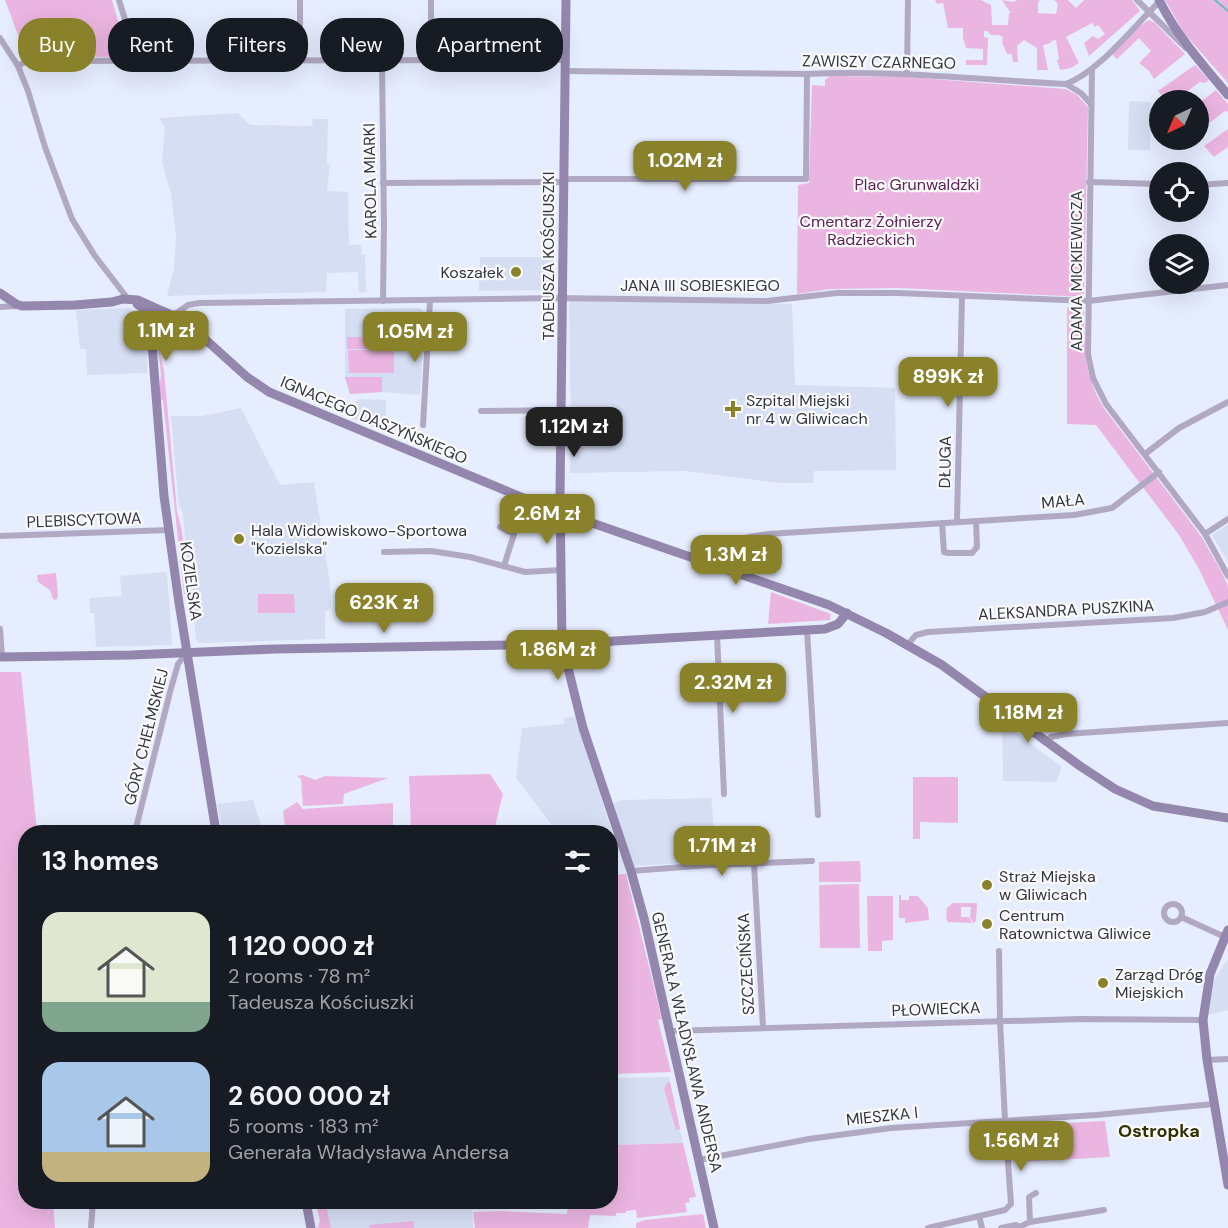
<!DOCTYPE html>
<html lang="en">
<head>
<meta charset="utf-8">
<style>
  :root { --surface:#171b24; --page:#242831; --text:#f1f3f6; --muted:#9ea1a6; --accent:#8a822a }
  body { margin:0; font-family:"DM Sans",sans-serif; background:var(--page); color:var(--text); height:100vh; display:flex; flex-direction:column; font-size:22px; white-space:nowrap }
  * { box-sizing:border-box; margin:0 }
  p { font-size:20px; color:var(--muted) }
  .icon { flex:none; width:33px; height:33px; fill:none; stroke:currentColor; stroke-width:2; stroke-linecap:round; stroke-linejoin:round }
  .map { position:relative; flex:1; overflow:hidden }
  .details { position:absolute; left:18px; top:825px; width:600px; height:384px; display:flex; flex-direction:column; background:var(--surface); border-radius:24px; box-shadow:0 6px 24px #0002 }
  .details>* { flex:none }
  .banner { position:absolute; left:18px; top:18px; width:600px; height:54px; display:flex; gap:12px }
  .needle { width:39px; rotate:224deg }
  .tools { position:absolute; left:1149px; top:90px; display:grid; gap:12px }
  .tools a { display:grid; place-items:center; width:60px; height:60px; border-radius:50%; background:var(--surface); box-shadow:0 6px 24px #0002; font-size:30px }
  .price { position:absolute; translate:-50% -51px; padding:0 14px; border-radius:12px; background:var(--accent); color:#fff; font-size:20px; line-height:39px; filter:drop-shadow(0 2px 3px #0008) }
  .price::after { content:''; position:absolute; left:50%; top:36px; width:18px; height:14px; margin-left:-9px; background:inherit; clip-path:polygon(0 0,100% 0,50% 100%) }
  .price.selected { background:#222; color:#fff }
  ul { padding:0; list-style:none }
  li { display:flex; align-items:center; gap:18px; height:150px; padding:0 24px }
  li span { display:grid; place-items:center; flex:none; width:168px; height:120px; border-radius:18px; color:#555 }
  li>.icon { margin-inline-start:auto }
  span .icon { width:72px; height:72px; fill:#fffc; stroke-width:1 }
  li b { font-size:26px }
  h2 { display:flex; justify-content:space-between; align-items:center; height:72px; padding:0 24px; font-size:26px }
  .chip { padding:0 21px; border-radius:24px; background:var(--surface); box-shadow:0 6px 24px #0002; font-size:21px; line-height:54px }
  .chip.selected { background:var(--accent); color:#fff }
  .map>svg:first-child { display:block }
  .built { fill:#d6def3 }
  .green { fill:#ebb5e1 }
  .lines { fill:none; stroke-linecap:round; stroke-linejoin:round }
  .stream { stroke:#64bbc2; stroke-width:2 }
  .street { stroke:#b1a9c3; stroke-width:6 }
  .secondary { stroke:#9487ad; stroke-width:9 }
  .poi-dot { fill:#8a822a; stroke:#fafafa; stroke-width:2 }
  .labels { text-anchor:middle; dominant-baseline:central; stroke-width:4.5; stroke-linejoin:round; paint-order:stroke }
  .street-label { font-size:16px; fill:#323641; stroke:#fafafa }
  .park-label { font-size:16px; fill:#5f2157; stroke:#fafafa }
  .poi-label { font-size:16px; fill:#323641; stroke:#fafafa; text-anchor:start }
  .neighbourhood-label { font-size:18px; font-weight:bold; fill:#343005; stroke:#fafafa }
</style>
</head>
<body>
<div class="map">
<svg width="1228" height="1228" viewBox="0 0 1228 1228">
  <rect width="100%" height="100%" fill="#e6edfe"/>
  <g class="built">
    <path d="M1129,101L1151,102L1150,150H1128Z"/>
    <path d="M238,113L250,125L312,126L313,119H328L327,165H330L327,191L348,192L349,245H361L362,255H365L366,292L359,293L358,272L327,273L326,292L167,296L174,268L176,234L171,194L162,162L165,128L159,118Z"/>
    <path d="M480,257H553L552,286L546,290L479,291Z"/>
    <path d="M569,300L792,304L795,385L895,388L896,470L814,471L813,483H780L686,471L570,473L571,441H579V430L571,429Z"/>
    <path d="M129,308L145,323L147,333V373L87,375L86,349H80L76,310Z"/>
    <path d="M420,308L426,314L420,395L382,392L350,394L345,377V309Z"/>
    <path d="M360,399L386,400V433L351,418L356,401Z"/>
    <path d="M241,408L280,485L314,482L330,584L331,608L325,612V639L199,643L196,639L182,509L179,508L171,416H203Z"/>
    <path d="M1228,524V562L1212,535Z"/>
    <path d="M167,572L172,645L96,647L94,613H90L89,598L122,596L120,576Z"/>
    <path d="M575,717L578,727L614,839L611,840L610,832H557L516,778L522,728L564,724V718Z"/>
    <path d="M1002,722L1062,767L1056,782L1003,781Z"/>
    <path d="M711,798L714,827L742,826L746,860L632,866L612,804L623,800Z"/>
    <path d="M253,800L263,832H223L217,804Z"/>
    <path d="M1228,959V1010L1206,1015L1214,980Z"/>
    <path d="M669,1077L683,1143L611,1145L610,1078Z"/>
    <path d="M316,1202H526V1209L472,1210L473,1228H318L320,1221Z"/>
  </g>
  <g class="green">
    <path d="M5,0H112L128,56L123,58L25,54Z"/>
    <path d="M935,0H981L991,5L992,25H1008L1009,13H1011L1002,0L1014,2L1017,0H1040L1038,3V13L1056,14L1058,4L1054,0H1068L1076,8L1084,0H1132L1140,11L1089,56L1084,43L1093,36L1098,39L1105,34L1098,25L1095,27L1092,23L1066,37L1079,63L1071,68L1060,70L1057,60L1059,59L1056,40L1051,41V43L1043,45L1048,70H1037V48L1024,40L1017,46L1018,62H1013L1012,54H1007L1002,42L1003,37L999,35H991L987,31H984V37L988,38L987,65H966V60H983V49L966,48L963,38V28H948L943,3L937,4Z"/>
    <path d="M1165,0H1228V83L1184,33Z"/>
    <path d="M1149,20L1155,23L1185,54L1154,79L1149,71L1139,63L1151,51L1139,38L1117,59L1112,54L1141,25Z"/>
    <path d="M1195,65L1209,80L1205,83L1200,82L1175,100H1166L1158,91Z"/>
    <path d="M830,76L906,77L1066,89L1077,95L1088,107L1084,297L899,288L829,289L797,294L798,185L809,183L812,85L825,86V80Z"/>
    <path d="M1216,90L1228,104V112L1225,111L1199,131V103Z"/>
    <path d="M1228,129V147L1214,157L1204,146Z"/>
    <path d="M1084,306C1085,349 1082,369 1103,407L1201,536L1221,571L1228,586V630L1199,569L1179,535L1096,425L1067,424V307Z"/>
    <rect x="347" y="337" width="23" height="12"/>
    <path d="M158,347L164,371L177,511L182,531L189,595L184,594L163,401L159,399V396L161,374Z"/>
    <path d="M348,350H394V373H349Z"/>
    <path d="M345,377H382V392L350,394Z"/>
    <path d="M56,573L58,597L56,600L53,599L50,590L38,582L37,575Z"/>
    <path d="M771,592L831,614L830,620L768,624Z"/>
    <path d="M258,594H294L295,613H258Z"/>
    <path d="M0,672H21L37,832H26V1202H53L55,1228H0Z"/>
    <path d="M490,774L503,794L495,826L480,832L411,830L409,776Z"/>
    <path d="M303,775L315,780L325,776L388,778L344,794L343,804L303,806L301,779L297,776Z"/>
    <path d="M913,777H958V823L920,822V839H913Z"/>
    <path d="M297,802L303,809L393,803V829L306,832L305,825L285,826L283,811Z"/>
    <path d="M860,861L861,882H819V862Z"/>
    <path d="M626,874L662,1019L658,1020L671,1072L611,1074V875Z"/>
    <path d="M859,884L860,948H820L819,885Z"/>
    <path d="M899,895H901V900H909V896H918L928,908L929,920L905,923V918H899Z"/>
    <path d="M867,896H893V940L882,941V951H868Z"/>
    <path d="M953,903H977L976,921L973,923L970,917L971,907H961V917H969L972,923L948,922L946,918L947,908Z"/>
    <path d="M670,1082L680,1129L676,1130L664,1089L667,1083Z"/>
    <path d="M1105,1121L1110,1157L1018,1162L1015,1128H1011V1126Z"/>
    <path d="M683,1143L696,1197L689,1198L690,1202L685,1203L687,1212L637,1218L636,1210L626,1211V1213H616V1216L590,1215L588,1228H475L473,1212L499,1211L567,1214L568,1202H610L611,1145Z"/>
    <path d="M316,1202H325L331,1228H318L320,1221Z"/>
    <path d="M703,1214L706,1228H636V1223L645,1220Z"/>
    <path d="M413,1221L414,1228H370L369,1225Z"/>
  </g>
  <g class="lines">
    <path class="stream" d="M1215,0L1228,11"/>
    <g class="street">
      <path d="M119,0L135,52L137,58L142,61"/>
      <path d="M1137,0L1186,48"/>
      <path d="M0,38L18,66L28,91L45,147L72,219L95,256L128,299"/>
      <path d="M431,59V0"/>
      <path d="M300,60V0"/>
      <path d="M382,61L384,226L383,301"/>
      <path d="M18,66L25,62L39,61L565,60"/>
      <path d="M1092,69L1088,354L1093,378L1106,404L1205,534L1228,576"/>
      <path d="M565,71L807,74C894,70 980,80 1066,84C1099,72 1134,26 1160,1"/>
      <path d="M907,74L908,0"/>
      <path d="M1066,84L1081,93L1091,104"/>
      <path d="M564,179H806L807,74"/>
      <path d="M1089,182L1160,184"/>
      <path d="M383,183L564,182"/>
      <path d="M1198,185L1228,183"/>
      <path d="M0,307L17,306"/>
      <path d="M174,315L188,305L199,303L557,298L767,301L837,293H898L1088,301L1228,285"/>
      <path d="M481,411L562,410"/>
      <path d="M423,425L430,301"/>
      <path d="M1145,454L1179,428L1228,402"/>
      <path d="M957,521L962,296"/>
      <path d="M942,523L944,552L948,553H972L977,547L976,521"/>
      <path d="M500,527L514,534L504,566"/>
      <path d="M1205,534L1228,519"/>
      <path d="M0,536L169,530"/>
      <path d="M384,552L431,551L470,557L525,572L561,570"/>
      <path d="M712,564C729,537 738,539 768,534L1074,515L1112,508L1159,472"/>
      <path d="M0,629L2,657"/>
      <path d="M807,630L818,815"/>
      <path d="M717,635L724,794"/>
      <path d="M908,644L916,635L928,632L1173,618L1205,612L1228,602"/>
      <path d="M1047,741L1051,737L1066,734L1228,723"/>
      <path d="M135,832L170,692L178,664L187,652"/>
      <path d="M754,864L763,1027"/>
      <path d="M631,871L710,865L812,861"/>
      <circle cx="1173" cy="913" r="9"/>
      <path d="M1181,917L1225,937"/>
      <path d="M670,1031L1081,1019L1203,1020"/>
      <path d="M1207,1060L1228,1059"/>
      <path d="M699,1160L809,1139L891,1128L1096,1115L1214,1104"/>
      <path d="M73,1202L93,1203"/>
      <path d="M979,1216L982,1228"/>
      <path d="M1030,1222L1029,1197L1036,1193"/>
      <path d="M91,1228L93,1202"/>
      <path d="M928,1228L1005,1210L1011,1204L1005,1120L1000,1021L999,951"/>
      <path d="M1001,1228L1016,1225L1019,1227L1030,1222L1104,1210"/>
    </g>
    <g class="secondary">
      <path d="M566,0L560,495L562,644L583,728L631,871L644,918L714,1228"/>
      <path d="M1159,0C1177,36 1202,64 1228,95"/>
      <path d="M0,293L16,304L22,306L75,305L112,302L123,299L138,300L185,321L247,377L269,392L540,505L829,605L886,633L942,665L1080,766L1115,789L1153,806L1228,818"/>
      <path d="M137,304L150,314L156,333"/>
      <path d="M174,315L156,333L152,345L164,496L179,603L216,832"/>
      <path d="M0,657L131,655L275,649L562,644L825,629L838,624L847,613"/>
      <path d="M1228,930L1210,974L1203,1020L1207,1060L1228,1185"/>
      <path d="M306,1202L311,1228"/>
    </g>
  </g>
  <g class="poi-dot">
    <circle cx="516" cy="272" r="6"/>
    <path d="M730 400h6v6h6v6h-6v6h-6v-6h-6v-6h6z"/>
    <circle cx="239" cy="539" r="6"/>
    <circle cx="987" cy="885" r="6"/>
    <circle cx="987" cy="924" r="6"/>
    <circle cx="1103" cy="983" r="6"/>
  </g>
  <g class="labels">
    <g class="street-label">
      <text transform="translate(879 62) rotate(1)">ZAWISZY CZARNEGO</text>
      <text transform="translate(370 181) rotate(-91)">KAROLA MIARKI</text>
      <text transform="translate(548 256) rotate(-90)">TADEUSZA KOŚCIUSZKI</text>
      <text transform="translate(1076 271) rotate(-90)">ADAMA MICKIEWICZA</text>
      <text x="700" y="285">JANA III SOBIESKIEGO</text>
      <text transform="translate(374 420) rotate(23)">IGNACEGO DASZYŃSKIEGO</text>
      <text transform="translate(945 462) rotate(-89)">DŁUGA</text>
      <text transform="translate(1063 501) rotate(-5)">MAŁA</text>
      <text transform="translate(84 520) rotate(-2)">PLEBISCYTOWA</text>
      <text transform="translate(191 581) rotate(82)">KOZIELSKA</text>
      <text transform="translate(1066 610) rotate(-3)">ALEKSANDRA PUSZKINA</text>
      <text transform="translate(146 737) rotate(-76)">GÓRY CHEŁMSKIEJ</text>
      <text transform="translate(746 964) rotate(-93)">SZCZECIŃSKA</text>
      <text transform="translate(936 1009) rotate(-2)">PŁOWIECKA</text>
      <text transform="translate(687 1042) rotate(77)">GENERAŁA WŁADYSŁAWA ANDERSA</text>
      <text transform="translate(882 1116) rotate(-6)">MIESZKA I</text>
    </g>
    <g class="park-label">
      <text x="917" y="184">Plac Grunwaldzki</text>
      <text x="871" y="221">Cmentarz Żołnierzy<tspan x="871" dy="18">Radzieckich</tspan></text>
    </g>
    <g class="poi-label">
      <text x="504" y="272" text-anchor="end">Koszałek</text>
      <text x="746" y="400">Szpital Miejski<tspan x="746" dy="18">nr 4 w Gliwicach</tspan></text>
      <text x="251" y="530">Hala Widowiskowo-Sportowa<tspan x="251" dy="18">"Kozielska"</tspan></text>
      <text x="999" y="876">Straż Miejska<tspan x="999" dy="18">w Gliwicach</tspan></text>
      <text x="999" y="915">Centrum<tspan x="999" dy="18">Ratownictwa Gliwice</tspan></text>
      <text x="1115" y="974">Zarząd Dróg<tspan x="1115" dy="18">Miejskich</tspan></text>
    </g>
    <g class="neighbourhood-label">
      <text x="1159" y="1131">Ostropka</text>
    </g>
  </g>
</svg>
<div class="tools">
<a><svg class="needle" viewBox="-14 -14 28 28"><path d="M0-13l5 13h-10z" fill="#e53935"/><path d="M0 13l5-13h-10z" fill="#9ea1a6"/></svg></a>
<a><svg class="icon" aria-label="locate" viewBox="0 0 24 24"><circle cx="12" cy="12" r="6"/><path d="M12 2v4M12 18v4M2 12h4M18 12h4"/></svg></a>
<a><svg class="icon" aria-label="layers" viewBox="0 0 24 24"><path d="M12 4l9 5-9 5-9-5zM3 14l9 5 9-5"/></svg></a>
</div>
<b class="price" style="left:685px;top:192px">1.02M zł</b>
<b class="price" style="left:166px;top:362px">1.1M zł</b>
<b class="price" style="left:415px;top:363px">1.05M zł</b>
<b class="price" style="left:948px;top:408px">899K zł</b>
<b class="price selected" style="left:574px;top:458px">1.12M zł</b>
<b class="price" style="left:547px;top:545px">2.6M zł</b>
<b class="price" style="left:736px;top:586px">1.3M zł</b>
<b class="price" style="left:384px;top:634px">623K zł</b>
<b class="price" style="left:558px;top:681px">1.86M zł</b>
<b class="price" style="left:733px;top:714px">2.32M zł</b>
<b class="price" style="left:1028px;top:744px">1.18M zł</b>
<b class="price" style="left:722px;top:877px">1.71M zł</b>
<b class="price" style="left:1021px;top:1172px">1.56M zł</b>
<div class="banner">
<a class="chip selected">Buy</a>
<a class="chip">Rent</a>
<a class="chip">Filters</a>
<a class="chip">New</a>
<a class="chip">Apartment</a>
</div>
<section class="details">
<h2>13 homes<svg class="icon" aria-label="filters" viewBox="0 0 24 24"><path d="M4 7h16M4 17h16"/><circle cx="9" cy="7" r="2"/><circle cx="15" cy="17" r="2"/></svg></h2>
<ul>
<li><span style="background:linear-gradient(#dfe7d0 75%,#7fa58c 0)"><svg class="icon" aria-label="home" viewBox="0 0 24 24"><path d="M3 11l9-7 9 7M6 9v11h12V9"/></svg></span><div><b>1 120 000 zł</b><p>2 rooms · 78 m²</p><p>Tadeusza Kościuszki</p></div></li>
<li><span style="background:linear-gradient(#a9c7e8 75%,#c2b280 0)"><svg class="icon" aria-label="home" viewBox="0 0 24 24"><path d="M3 11l9-7 9 7M6 9v11h12V9"/></svg></span><div><b>2 600 000 zł</b><p>5 rooms · 183 m²</p><p>Generała Władysława Andersa</p></div></li>
</ul>
</section>
</div>
</body>
</html>
